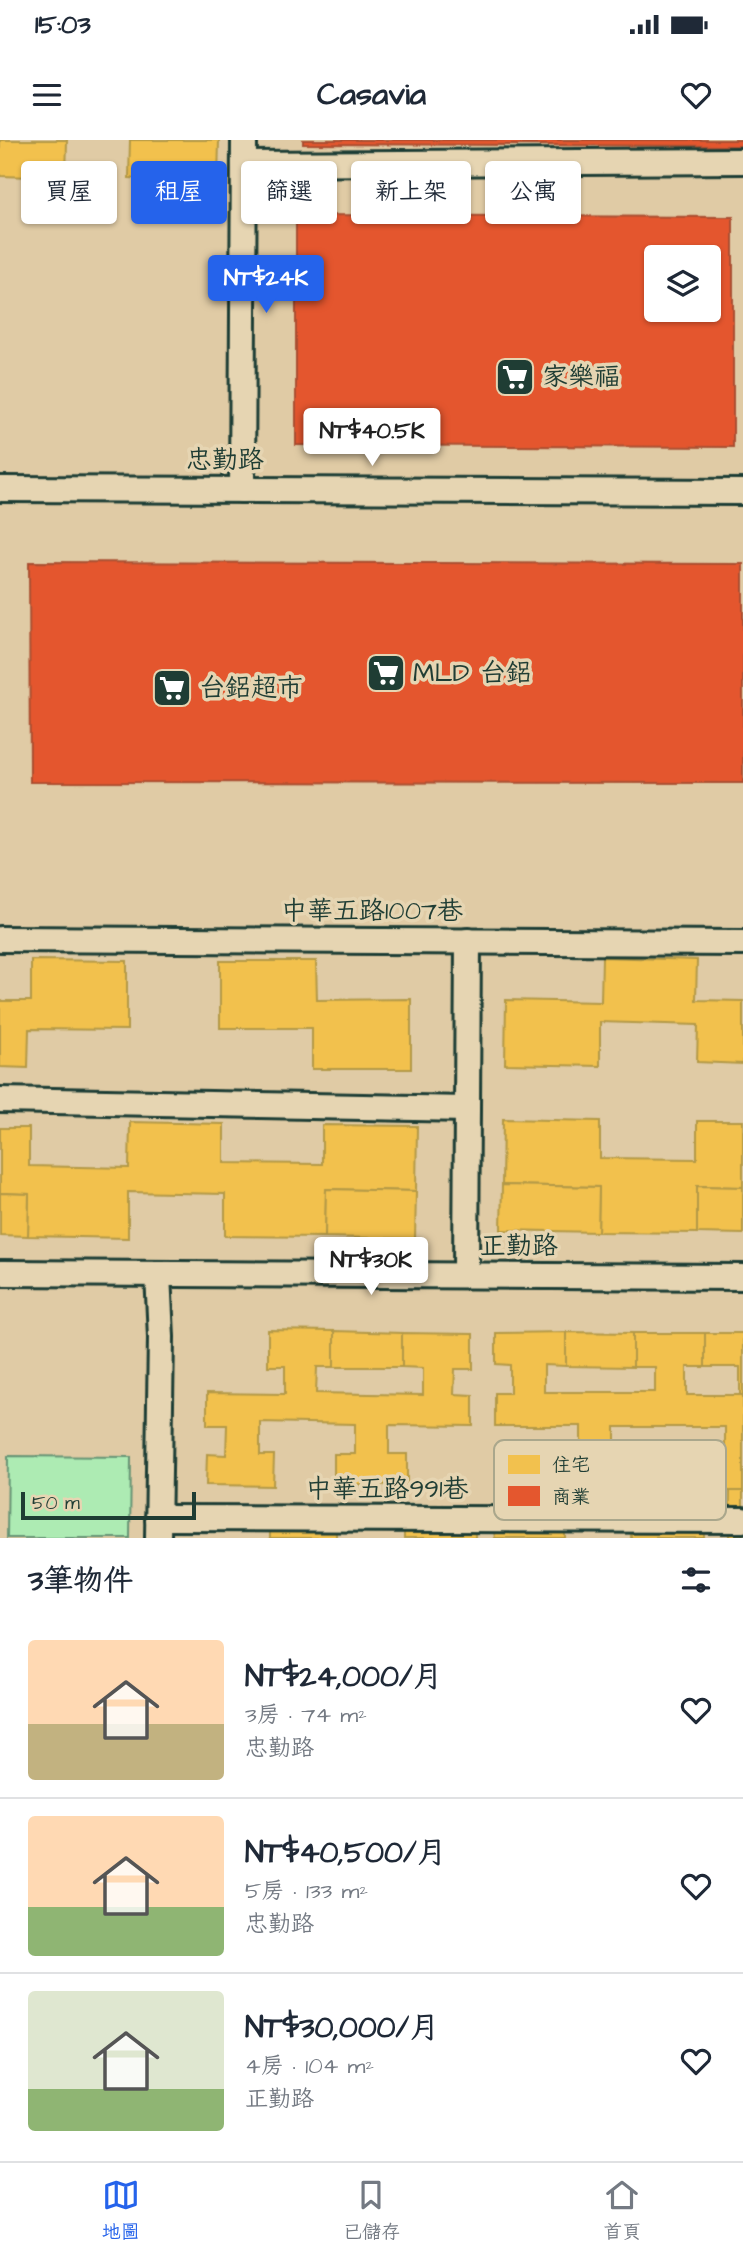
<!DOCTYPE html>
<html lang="zh-TW">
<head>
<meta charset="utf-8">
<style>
  :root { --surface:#fff; --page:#f2f2f3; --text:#1f2937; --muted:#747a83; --line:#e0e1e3; --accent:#2563eb }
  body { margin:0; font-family:"Architects Daughter","LXGW WenKai TC",sans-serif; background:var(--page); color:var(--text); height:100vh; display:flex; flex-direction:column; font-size:26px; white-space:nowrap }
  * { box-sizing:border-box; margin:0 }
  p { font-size:23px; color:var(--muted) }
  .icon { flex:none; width:38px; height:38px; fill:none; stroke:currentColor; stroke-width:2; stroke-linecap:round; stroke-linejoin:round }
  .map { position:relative; height:1398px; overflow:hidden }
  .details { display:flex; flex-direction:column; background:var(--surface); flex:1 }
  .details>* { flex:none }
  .hud { position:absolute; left:21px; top:21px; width:702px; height:63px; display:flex; gap:14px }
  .fabs { position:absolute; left:644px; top:105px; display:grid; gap:14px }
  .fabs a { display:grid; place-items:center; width:77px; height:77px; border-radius:7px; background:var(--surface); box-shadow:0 2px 5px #0004; font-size:35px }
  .scale { position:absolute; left:21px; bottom:18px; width:175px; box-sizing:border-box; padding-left:7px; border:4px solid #1f3d34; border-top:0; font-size:19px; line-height:24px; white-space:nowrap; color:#1f3d34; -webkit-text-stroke:5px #e6d5b2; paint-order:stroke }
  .price { position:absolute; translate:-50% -60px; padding:0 16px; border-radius:7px; background:#fff; color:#222; font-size:23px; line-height:46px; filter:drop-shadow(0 2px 4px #0008) }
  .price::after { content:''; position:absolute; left:50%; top:42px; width:21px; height:16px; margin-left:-10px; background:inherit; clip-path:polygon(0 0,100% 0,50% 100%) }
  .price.on { background:var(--accent); color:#fff }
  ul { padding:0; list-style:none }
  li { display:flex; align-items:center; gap:21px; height:175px; padding:0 28px }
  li+li { border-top:2px solid var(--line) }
  li span { display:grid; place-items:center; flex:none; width:196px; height:140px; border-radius:7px; color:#555 }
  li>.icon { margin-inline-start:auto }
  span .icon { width:84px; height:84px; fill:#fffc; stroke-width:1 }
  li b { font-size:30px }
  h2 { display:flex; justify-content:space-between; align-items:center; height:84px; padding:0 28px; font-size:30px }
  .pill { padding:0 24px; border-radius:7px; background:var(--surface); box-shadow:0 2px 5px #0004; font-size:24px; line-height:63px }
  .pill.on { background:var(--accent); color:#fff }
  .status { display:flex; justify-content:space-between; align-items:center; height:49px; padding:0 35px; background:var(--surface); direction:ltr }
  .status svg { height:19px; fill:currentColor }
  header { display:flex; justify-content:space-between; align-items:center; height:91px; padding:0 28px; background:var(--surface); font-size:32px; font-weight:700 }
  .tabs { display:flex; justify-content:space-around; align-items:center; height:98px; border-top:2px solid var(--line); background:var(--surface); font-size:19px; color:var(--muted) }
  .tabs a { display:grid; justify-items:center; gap:4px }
  .tabs .on { color:var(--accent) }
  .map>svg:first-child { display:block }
  .green { fill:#adebb3; stroke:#669474; stroke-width:2 }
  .homes { fill:#f2c14e; stroke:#b39946; stroke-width:2 }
  .shops { fill:#e4572e; stroke:#a94f30; stroke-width:2; fill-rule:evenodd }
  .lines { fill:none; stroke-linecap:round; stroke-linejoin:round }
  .minor-casing { stroke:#1f3d34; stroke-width:30 }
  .minor { stroke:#e6d5b2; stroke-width:24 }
  .labels { text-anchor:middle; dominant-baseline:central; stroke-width:7; stroke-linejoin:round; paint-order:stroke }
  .poi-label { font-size:26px; fill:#1f3d34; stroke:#e6d5b2; text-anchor:start }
  .street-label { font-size:26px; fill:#1f3d34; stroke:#e6d5b2 }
  .key { fill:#e6d5b2; stroke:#aaa78c; stroke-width:2 }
  .key-label { font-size:19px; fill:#1f3d34 }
</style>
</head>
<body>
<div class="status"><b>15:03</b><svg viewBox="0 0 49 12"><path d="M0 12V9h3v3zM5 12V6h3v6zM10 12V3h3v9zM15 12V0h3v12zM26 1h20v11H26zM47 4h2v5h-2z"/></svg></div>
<header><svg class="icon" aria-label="menu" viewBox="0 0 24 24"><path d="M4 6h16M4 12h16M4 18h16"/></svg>Casavia<svg class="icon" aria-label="heart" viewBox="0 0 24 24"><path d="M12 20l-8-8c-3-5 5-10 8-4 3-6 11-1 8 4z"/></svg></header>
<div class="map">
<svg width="743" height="1398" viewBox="0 0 743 1398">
  <rect width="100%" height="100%" fill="#e0cba5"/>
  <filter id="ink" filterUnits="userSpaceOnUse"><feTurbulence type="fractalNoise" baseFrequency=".0143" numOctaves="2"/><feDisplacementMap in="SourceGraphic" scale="14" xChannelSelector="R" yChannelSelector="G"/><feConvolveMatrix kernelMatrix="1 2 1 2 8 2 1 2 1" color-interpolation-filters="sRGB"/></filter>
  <g filter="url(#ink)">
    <path class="green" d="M8,1316L131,1317L130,1398H7Z"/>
    <g class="homes">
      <path d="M0,0H67L66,38L0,36Z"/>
      <path d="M130,0H219L218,41L129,38Z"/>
      <path d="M602,817L697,820L696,860L743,861V924L697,922L698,885L600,882V926L505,924L506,860L601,862Z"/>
      <path d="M31,820L127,821V890L29,889L28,928L0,927V861H31Z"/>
      <path d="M220,821H316L317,860L411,859V929H312V888H220Z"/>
      <path d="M503,979L600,981V1018L697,1019V981H743V1047L697,1046V1093L598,1092L599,1047L502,1045Z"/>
      <path d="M130,982L224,984V1023L322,1024V985L417,986L416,1051L326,1049L325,1097L225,1096V1054L128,1052V1098L28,1096L29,1054L0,1053V988H29V1026L129,1028Z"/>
      <path d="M502,1045L599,1047L598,1092L501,1090Z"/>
      <path d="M697,1046L743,1047V1094L697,1093Z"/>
      <path d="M326,1049L416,1051L415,1099L325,1097Z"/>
      <path d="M0,1053L29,1054L28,1096L0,1095Z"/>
      <path d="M268,1190L334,1191V1227H317L316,1253L423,1255V1228L402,1227V1193L473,1194V1229H455L454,1254L473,1255V1286L389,1285V1314H407V1345L334,1344V1314H355V1284L260,1282V1315H274L273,1346L206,1345L207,1314L226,1315L227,1285H207V1253L285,1254V1226H268Z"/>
      <path d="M334,1191L402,1193V1227H334Z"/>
      <path d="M566,1192V1226L544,1225V1252H655V1227H633V1193H705V1227H687V1255H743V1351H703V1320H725V1287H615V1319H637V1352H564V1317H581V1286H495V1253H510V1225L496,1224V1193Z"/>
      <path d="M566,1192L633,1193V1227L566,1226Z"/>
      <path d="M705,1193H743V1255H740V1227H705Z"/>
      <path d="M730,1351H743V1398H729Z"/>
      <path d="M270,1388L336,1390V1398H270Z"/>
      <path d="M404,1389L475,1390V1398H404Z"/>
      <path d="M494,1392L565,1393V1398H495Z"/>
      <rect x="631" y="1392" width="73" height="6"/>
    </g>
    <g class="shops">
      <path d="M303,0H743V6L303,4Z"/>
      <path d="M296,75L733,77V307L296,305ZM656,117H709V170H656Z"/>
      <path d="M29,422L743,424V643L30,642Z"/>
    </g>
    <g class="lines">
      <g class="minor-casing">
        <g id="minor">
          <path d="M244,24L743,21"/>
          <path d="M0,349L743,352"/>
          <path d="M242,350L244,0"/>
          <path d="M0,799L743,803"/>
          <path d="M0,960L467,969"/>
          <path d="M0,1133L743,1137"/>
          <path d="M466,1135L468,801"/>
          <path d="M158,1378L743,1380"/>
          <path d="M158,1398L161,1197L158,1134"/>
        </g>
      </g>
      <use href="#minor" class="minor"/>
    </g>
  </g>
  <defs>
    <g id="supermarket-square" transform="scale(2.0125)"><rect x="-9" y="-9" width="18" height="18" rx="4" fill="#1f3d34" stroke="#e6d5b2"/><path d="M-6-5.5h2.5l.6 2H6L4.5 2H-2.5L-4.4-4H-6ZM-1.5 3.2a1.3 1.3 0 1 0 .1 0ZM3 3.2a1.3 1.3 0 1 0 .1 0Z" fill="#fff"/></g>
  </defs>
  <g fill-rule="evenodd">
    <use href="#supermarket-square" x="515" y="237"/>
    <use href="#supermarket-square" x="386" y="533"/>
    <use href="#supermarket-square" x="172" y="548"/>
  </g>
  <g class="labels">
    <g class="poi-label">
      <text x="542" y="237">家樂福</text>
      <text x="413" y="533">MLD 台鋁</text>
      <text x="199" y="548">台鋁超市</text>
    </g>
    <g class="street-label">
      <text x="225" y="320">忠勤路</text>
      <text x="372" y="771">中華五路1007巷</text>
      <text x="519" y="1106">正勤路</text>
      <text x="387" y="1349">中華五路991巷</text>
    </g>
  </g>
  <rect x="494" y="1300" width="232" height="80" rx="10" class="key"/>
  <rect x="508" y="1315" width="32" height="19" fill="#f2c14e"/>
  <rect x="508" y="1346" width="32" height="20" fill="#e4572e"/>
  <g class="key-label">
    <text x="552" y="1331">住宅</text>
    <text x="552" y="1363">商業</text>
  </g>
</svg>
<div class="fabs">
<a><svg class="icon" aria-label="layers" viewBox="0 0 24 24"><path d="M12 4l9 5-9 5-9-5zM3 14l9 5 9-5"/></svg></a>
</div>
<div class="scale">50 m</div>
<b class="price on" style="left:266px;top:175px">NT$24K</b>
<b class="price" style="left:372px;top:328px">NT$40.5K</b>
<b class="price" style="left:371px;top:1157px">NT$30K</b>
<div class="hud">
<a class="pill">買屋</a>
<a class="pill on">租屋</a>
<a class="pill">篩選</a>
<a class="pill">新上架</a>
<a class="pill">公寓</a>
</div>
</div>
<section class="details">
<h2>3筆物件<svg class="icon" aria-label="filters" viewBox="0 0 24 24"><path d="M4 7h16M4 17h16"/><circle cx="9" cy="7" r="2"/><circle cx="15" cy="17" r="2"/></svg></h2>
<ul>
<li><span style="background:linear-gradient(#ffd9b3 60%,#c2b280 0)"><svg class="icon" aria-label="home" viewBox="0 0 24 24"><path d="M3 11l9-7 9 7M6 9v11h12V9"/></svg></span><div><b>NT$24,000/月</b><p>3房 · 74 m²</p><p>忠勤路</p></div><svg class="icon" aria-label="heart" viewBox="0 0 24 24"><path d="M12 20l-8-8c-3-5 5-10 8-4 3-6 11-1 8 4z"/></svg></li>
<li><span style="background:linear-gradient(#ffd9b3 65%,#8fb573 0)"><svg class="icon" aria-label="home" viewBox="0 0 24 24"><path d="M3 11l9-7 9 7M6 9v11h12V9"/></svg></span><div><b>NT$40,500/月</b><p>5房 · 133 m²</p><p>忠勤路</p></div><svg class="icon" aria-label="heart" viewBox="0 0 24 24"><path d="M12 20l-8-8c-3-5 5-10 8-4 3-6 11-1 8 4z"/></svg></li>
<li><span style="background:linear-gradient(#dfe7d0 70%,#8fb573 0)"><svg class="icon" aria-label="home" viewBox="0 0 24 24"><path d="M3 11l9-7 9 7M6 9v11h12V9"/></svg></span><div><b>NT$30,000/月</b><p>4房 · 104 m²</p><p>正勤路</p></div><svg class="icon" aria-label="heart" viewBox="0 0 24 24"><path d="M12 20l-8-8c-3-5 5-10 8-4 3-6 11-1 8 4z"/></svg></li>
</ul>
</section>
<nav class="tabs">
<a class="on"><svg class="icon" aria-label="map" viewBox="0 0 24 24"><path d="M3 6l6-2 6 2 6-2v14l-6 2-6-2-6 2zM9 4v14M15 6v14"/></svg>地圖</a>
<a><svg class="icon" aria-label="saved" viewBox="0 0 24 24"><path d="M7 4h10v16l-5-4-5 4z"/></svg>已儲存</a>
<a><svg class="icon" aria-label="home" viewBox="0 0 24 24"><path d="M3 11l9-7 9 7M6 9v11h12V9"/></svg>首頁</a>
</nav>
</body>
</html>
